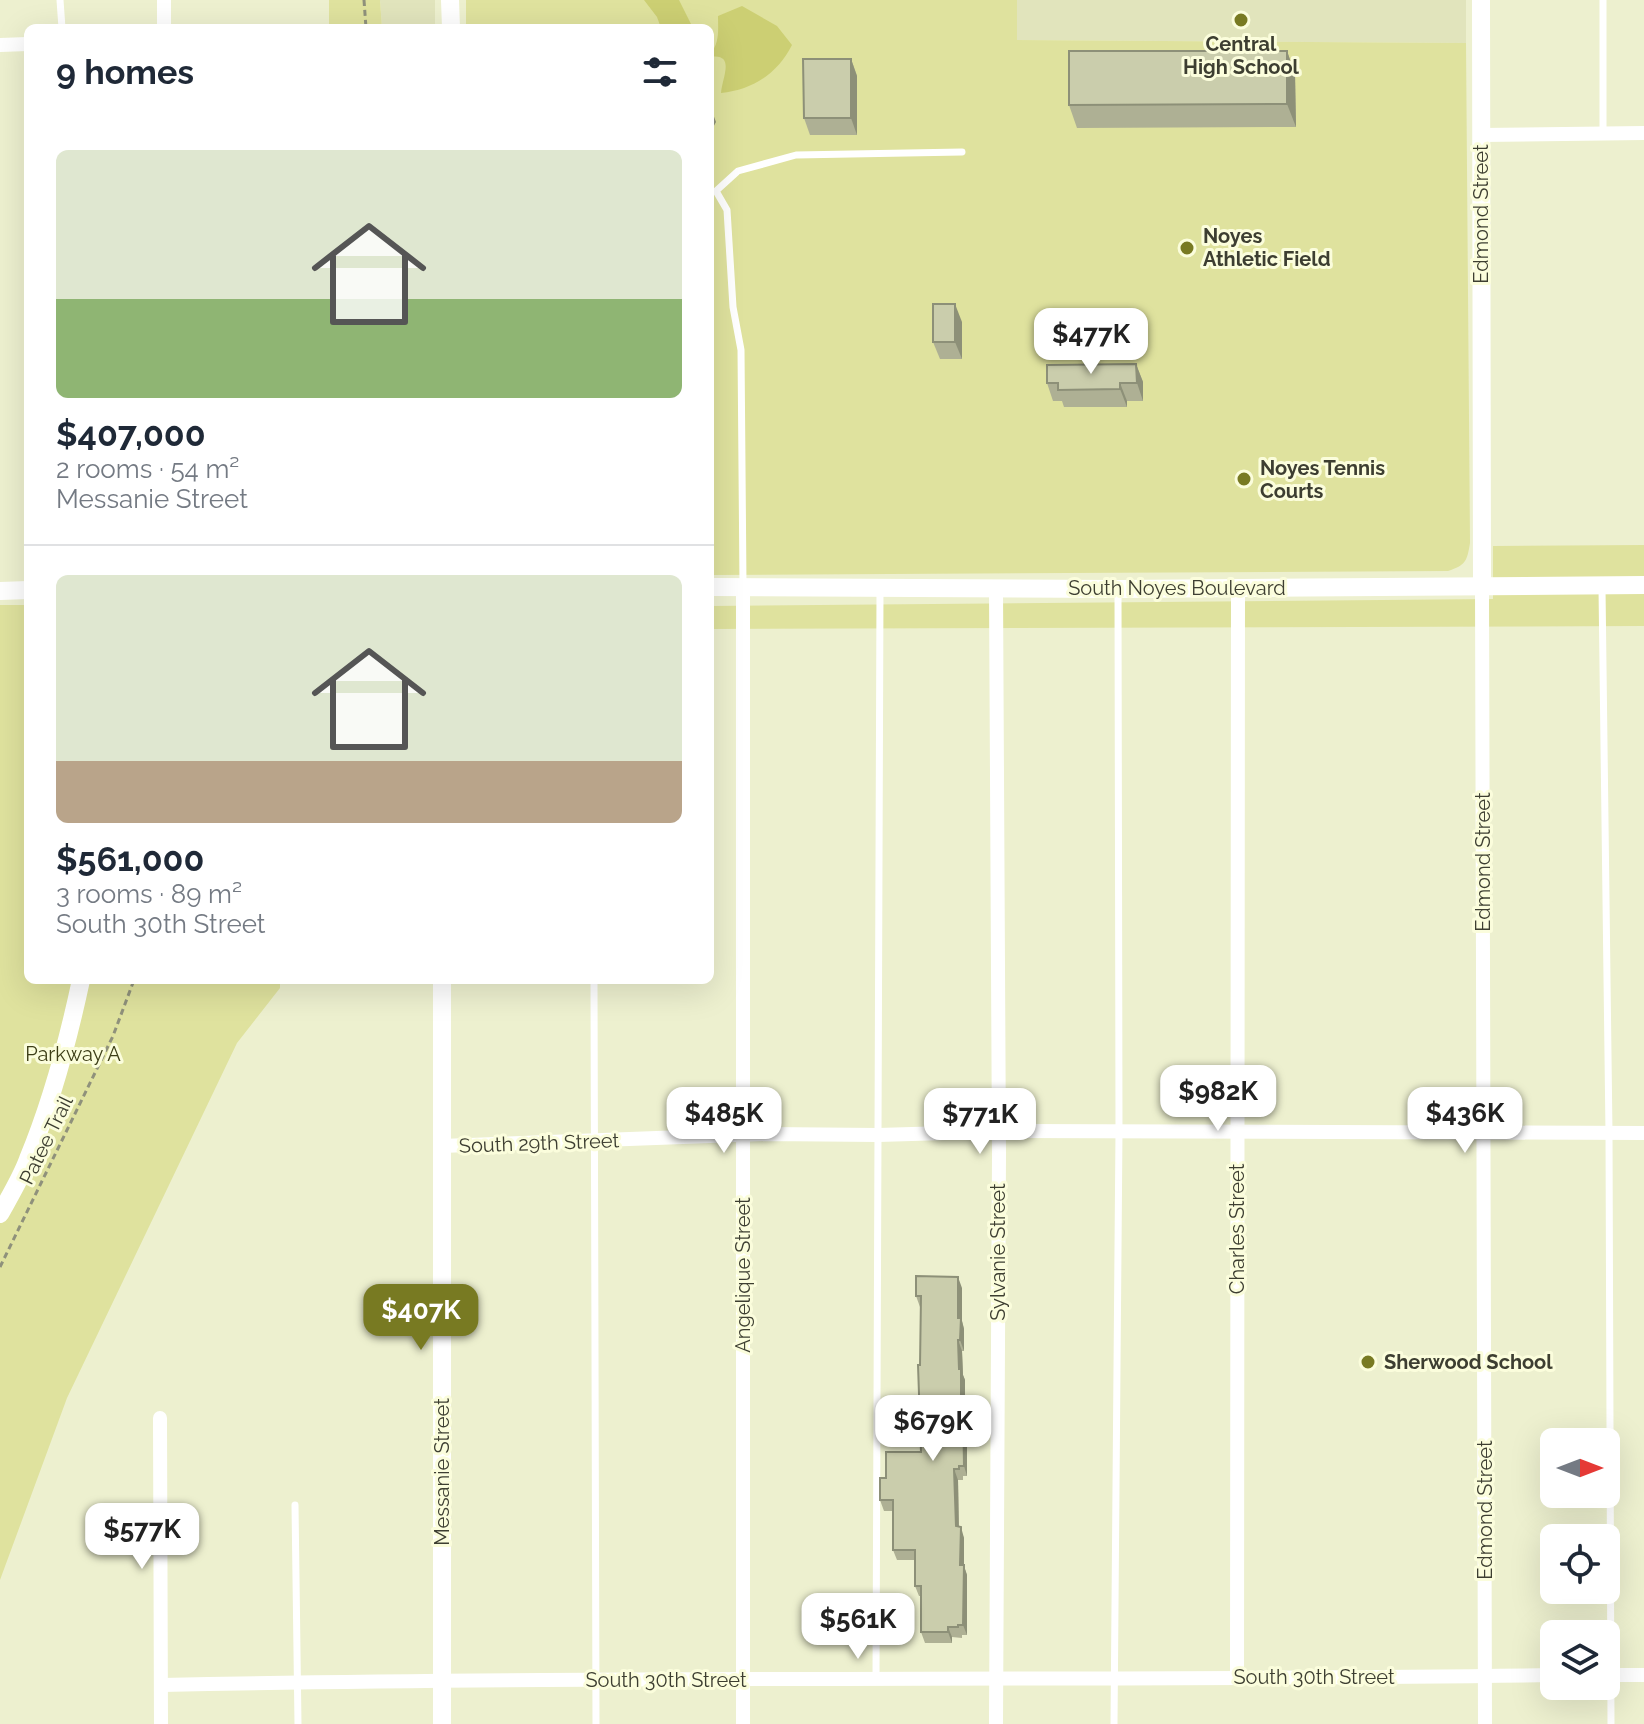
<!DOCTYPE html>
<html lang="en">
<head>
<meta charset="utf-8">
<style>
  :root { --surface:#fff; --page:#f6f6f7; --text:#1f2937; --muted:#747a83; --line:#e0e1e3; --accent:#787a22 }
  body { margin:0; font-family:Raleway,sans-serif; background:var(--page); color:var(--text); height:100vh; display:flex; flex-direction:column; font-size:30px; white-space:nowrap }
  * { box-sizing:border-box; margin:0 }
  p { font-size:26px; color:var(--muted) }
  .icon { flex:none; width:44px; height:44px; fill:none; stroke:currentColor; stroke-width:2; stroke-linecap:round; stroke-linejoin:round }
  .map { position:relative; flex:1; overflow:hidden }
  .panel { position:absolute; left:24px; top:24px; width:690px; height:960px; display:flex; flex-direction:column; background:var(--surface); border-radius:12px; box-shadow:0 8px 32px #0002 }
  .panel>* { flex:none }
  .needle { width:52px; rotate:90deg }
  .buttons { position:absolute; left:1540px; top:1428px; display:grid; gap:16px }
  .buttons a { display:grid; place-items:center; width:80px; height:80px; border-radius:12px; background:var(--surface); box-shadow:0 8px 32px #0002; font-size:40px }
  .price { position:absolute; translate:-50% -68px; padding:0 18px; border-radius:16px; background:#fff; color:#222; font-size:26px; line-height:52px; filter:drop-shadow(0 2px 4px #0008) }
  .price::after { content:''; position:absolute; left:50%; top:48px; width:24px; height:18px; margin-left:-12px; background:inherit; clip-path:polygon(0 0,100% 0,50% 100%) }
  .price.on { background:var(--accent); color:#fff }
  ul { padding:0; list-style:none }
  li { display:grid; align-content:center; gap:16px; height:424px; padding:0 32px }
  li+li { border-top:2px solid var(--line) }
  li span { display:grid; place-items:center; height:248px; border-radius:12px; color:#555 }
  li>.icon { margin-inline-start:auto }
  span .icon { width:144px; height:144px; fill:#fffc; stroke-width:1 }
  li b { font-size:34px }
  h2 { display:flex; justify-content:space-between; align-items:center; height:96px; padding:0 32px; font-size:34px }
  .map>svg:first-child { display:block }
  .built { fill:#e1e4bc }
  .green { fill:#dfe29e }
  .water { fill:#cccf73 }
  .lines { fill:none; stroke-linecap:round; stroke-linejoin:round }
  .path { stroke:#8f917b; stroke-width:3; stroke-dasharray:6 4; stroke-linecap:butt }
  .service { stroke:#fff; stroke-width:7 }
  .minor { stroke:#fff; stroke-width:14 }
  .tertiary { stroke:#fff; stroke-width:18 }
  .wall { fill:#aeb094 }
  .shaded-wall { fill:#8d9078 }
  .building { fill:#cacdac; stroke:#8d9078; stroke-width:2 }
  .poi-dot { fill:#787a22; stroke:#fbfddc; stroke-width:3 }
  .labels { text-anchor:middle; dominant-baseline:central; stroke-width:6; stroke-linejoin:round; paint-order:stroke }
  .poi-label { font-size:20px; font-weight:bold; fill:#3d3e31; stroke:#fbfddc; text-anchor:start }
  .street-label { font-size:20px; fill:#3d3e31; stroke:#fbfddc }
  .park-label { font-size:20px; fill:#3d3e17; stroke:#fbfddc }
</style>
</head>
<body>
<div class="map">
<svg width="1644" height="1724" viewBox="0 0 1644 1724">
  <rect width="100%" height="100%" fill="#edf0cf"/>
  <g class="built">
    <path d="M380,0H435V28H382Z"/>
    <path d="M1017,0H1466V43L1017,40Z"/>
  </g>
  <g class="green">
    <path d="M329,0H380L382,28H329Z"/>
    <path d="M466,0H1017V40L1466,43L1470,543C1467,561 1466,565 1448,571L710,575V28H466Z"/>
    <path d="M1644,545V626L710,629V606L1493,599V546Z"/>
    <path d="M0,605H28V980H280V988L237,1043L67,1398L0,1580Z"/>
  </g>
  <g class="water">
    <path d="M644,0H679L693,28H661L657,17Z"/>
    <path d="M742,6L777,26L792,45C778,73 753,90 721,93C722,78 736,53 710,57V53C720,44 718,29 718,16Z"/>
  </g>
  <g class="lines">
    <g class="path">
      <path d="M364,0L366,28"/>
      <path d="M0,1267L113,1036L134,980"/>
    </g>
    <g class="service">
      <path d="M60,0L62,28"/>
      <path d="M1603,133V0"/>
      <path d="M743,584L741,350L733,307L727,210L716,191L738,171L796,155L962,152"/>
      <path d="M1602,588L1609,1133L1611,1724"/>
      <path d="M594,980L596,1724"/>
      <path d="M295,1505L298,1724"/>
      <path d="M876,1678L880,590"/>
      <path d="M1114,1724L1119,1131L1118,591"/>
    </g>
    <g class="minor">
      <path d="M164,28V0"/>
      <path d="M0,45L28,44"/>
      <path d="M1481,135L1644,133"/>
      <path d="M1482,586L1485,1724"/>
      <path d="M441,1146L767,1134L878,1135L1014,1131L1644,1133"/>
      <path d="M160,1418L161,1724"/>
      <path d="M1606,1675H1644"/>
      <path d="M1237,1677L1238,589"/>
      <path d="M162,1685C626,1675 1090,1682 1554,1675"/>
      <path d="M743,1724V586"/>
      <path d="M996,1724L999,1155L996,588"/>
    </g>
    <g class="tertiary">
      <path d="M450,0L451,28"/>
      <path d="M1481,0L1482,586"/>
      <path d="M710,587L1118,589L1644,585"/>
      <path d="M0,591L28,590"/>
      <path d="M442,980V1724"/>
      <path d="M0,1214C10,1196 21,1178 28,1159C52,1101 68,1041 81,980"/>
    </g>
  </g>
  <g class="wall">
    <path d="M1287,51L1295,74L1296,127L1077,128L1069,105Z"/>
    <path d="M851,59L857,76V135H810L804,118Z"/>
    <path d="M962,322V359H940L933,342Z"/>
    <path d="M1136,364L1143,382V401H1127V407H1064L1062,401H1053L1047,383Z"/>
    <path d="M962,1288V1321L964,1329V1351H962L963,1375L965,1380V1410L967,1415V1476H963V1480H958L959,1527L964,1538V1566L967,1575V1635H962V1638L952,1637V1643H925L921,1632V1596H919L915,1586V1560H897L893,1550V1511H884L880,1500L886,1478L921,1452L920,1365V1307L916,1296Z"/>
  </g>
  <g class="shaded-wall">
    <path d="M1287,51L1295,74L1296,127L1287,104Z"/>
    <path d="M851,59L857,76V135L851,118Z"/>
    <path d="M710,106L716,122L710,133Z"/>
    <path d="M955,304L962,322V359L955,342Z"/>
    <path d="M1136,364L1143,382V401L1137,383Z"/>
    <path d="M1120,383L1127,401V407L1120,389Z"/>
    <path d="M958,1277L962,1288V1321L964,1329V1351L960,1340L958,1318Z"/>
    <path d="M958,1340L962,1351L963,1375L965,1380V1410L967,1415V1476L964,1466Z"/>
    <path d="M954,1469L958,1480L959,1537L956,1526Z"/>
    <path d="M961,1527L964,1538V1566L967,1575V1635L963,1625L960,1565Z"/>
    <path d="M948,1627L952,1637V1643L948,1632Z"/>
  </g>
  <g class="building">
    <path d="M1069,51H1287V104L1069,105Z"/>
    <path d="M803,59H851V118H804Z"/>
    <rect x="933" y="304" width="22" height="38"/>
    <path d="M1136,364L1137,383H1120V389L1058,390V383H1047V365Z"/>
    <path d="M916,1276L958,1277V1318H961L960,1340H958L959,1369H961V1404H963L964,1466H959V1469H954L956,1526L961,1527L960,1565H964L963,1625H958V1627H948V1632H921V1586H915V1550H893V1500H880V1478H886V1452H921L918,1365H920L921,1296H916Z"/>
  </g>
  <g class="poi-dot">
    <circle cx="1241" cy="20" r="8"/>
    <circle cx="1187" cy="248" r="8"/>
    <circle cx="1244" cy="479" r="8"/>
    <circle cx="1368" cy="1362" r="8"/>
  </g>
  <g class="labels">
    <g class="poi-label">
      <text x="1241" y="44" text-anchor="middle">Central<tspan x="1241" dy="23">High School</tspan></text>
      <text x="1203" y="236">Noyes<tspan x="1203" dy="23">Athletic Field</tspan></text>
      <text x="1260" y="468">Noyes Tennis<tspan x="1260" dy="23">Courts</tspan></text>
      <text x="1384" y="1362">Sherwood School</text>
    </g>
    <g class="street-label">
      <text transform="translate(1481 214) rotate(-90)">Edmond Street</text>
      <text x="1177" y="588">South Noyes Boulevard</text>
      <text transform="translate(1483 862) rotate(-90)">Edmond Street</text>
      <text transform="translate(46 1140) rotate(-64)">Patee Trail</text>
      <text transform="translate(539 1143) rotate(-2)">South 29th Street</text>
      <text transform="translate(1237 1229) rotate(-90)">Charles Street</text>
      <text transform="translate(998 1252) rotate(-90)">Sylvanie Street</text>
      <text transform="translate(743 1275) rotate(-90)">Angelique Street</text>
      <text transform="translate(442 1472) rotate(-90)">Messanie Street</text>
      <text transform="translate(1485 1510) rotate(-90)">Edmond Street</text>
      <text x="1314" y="1677">South 30th Street</text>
      <text x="666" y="1680">South 30th Street</text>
    </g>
    <g class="park-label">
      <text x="73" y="1054">Parkway A</text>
    </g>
  </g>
</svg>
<div class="buttons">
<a><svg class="needle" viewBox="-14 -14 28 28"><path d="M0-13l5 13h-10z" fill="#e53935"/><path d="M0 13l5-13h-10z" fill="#747a83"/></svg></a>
<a><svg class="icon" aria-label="locate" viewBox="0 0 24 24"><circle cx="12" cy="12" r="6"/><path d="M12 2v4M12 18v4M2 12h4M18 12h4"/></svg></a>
<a><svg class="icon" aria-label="layers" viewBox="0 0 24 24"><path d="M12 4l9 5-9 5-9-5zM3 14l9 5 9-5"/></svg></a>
</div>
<b class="price" style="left:1091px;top:376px">$477K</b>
<b class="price" style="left:1218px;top:1133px">$982K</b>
<b class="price" style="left:724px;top:1155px">$485K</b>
<b class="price" style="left:1465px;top:1155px">$436K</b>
<b class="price" style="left:980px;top:1156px">$771K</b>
<b class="price on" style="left:421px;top:1352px">$407K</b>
<b class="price" style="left:933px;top:1463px">$679K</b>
<b class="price" style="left:142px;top:1571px">$577K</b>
<b class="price" style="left:858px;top:1661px">$561K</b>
<section class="panel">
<h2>9 homes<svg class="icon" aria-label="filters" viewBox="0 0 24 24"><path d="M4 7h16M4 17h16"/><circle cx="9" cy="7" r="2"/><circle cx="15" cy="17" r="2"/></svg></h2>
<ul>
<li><span style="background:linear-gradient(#dfe7d0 60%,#8fb573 0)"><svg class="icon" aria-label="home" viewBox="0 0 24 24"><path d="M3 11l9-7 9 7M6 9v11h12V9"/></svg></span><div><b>$407,000</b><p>2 rooms · 54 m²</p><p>Messanie Street</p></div></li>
<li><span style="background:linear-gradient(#dfe7d0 75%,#b9a48a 0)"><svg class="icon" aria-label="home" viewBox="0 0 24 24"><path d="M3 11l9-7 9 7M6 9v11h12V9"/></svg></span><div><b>$561,000</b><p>3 rooms · 89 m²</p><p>South 30th Street</p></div></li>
</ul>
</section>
</div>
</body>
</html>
